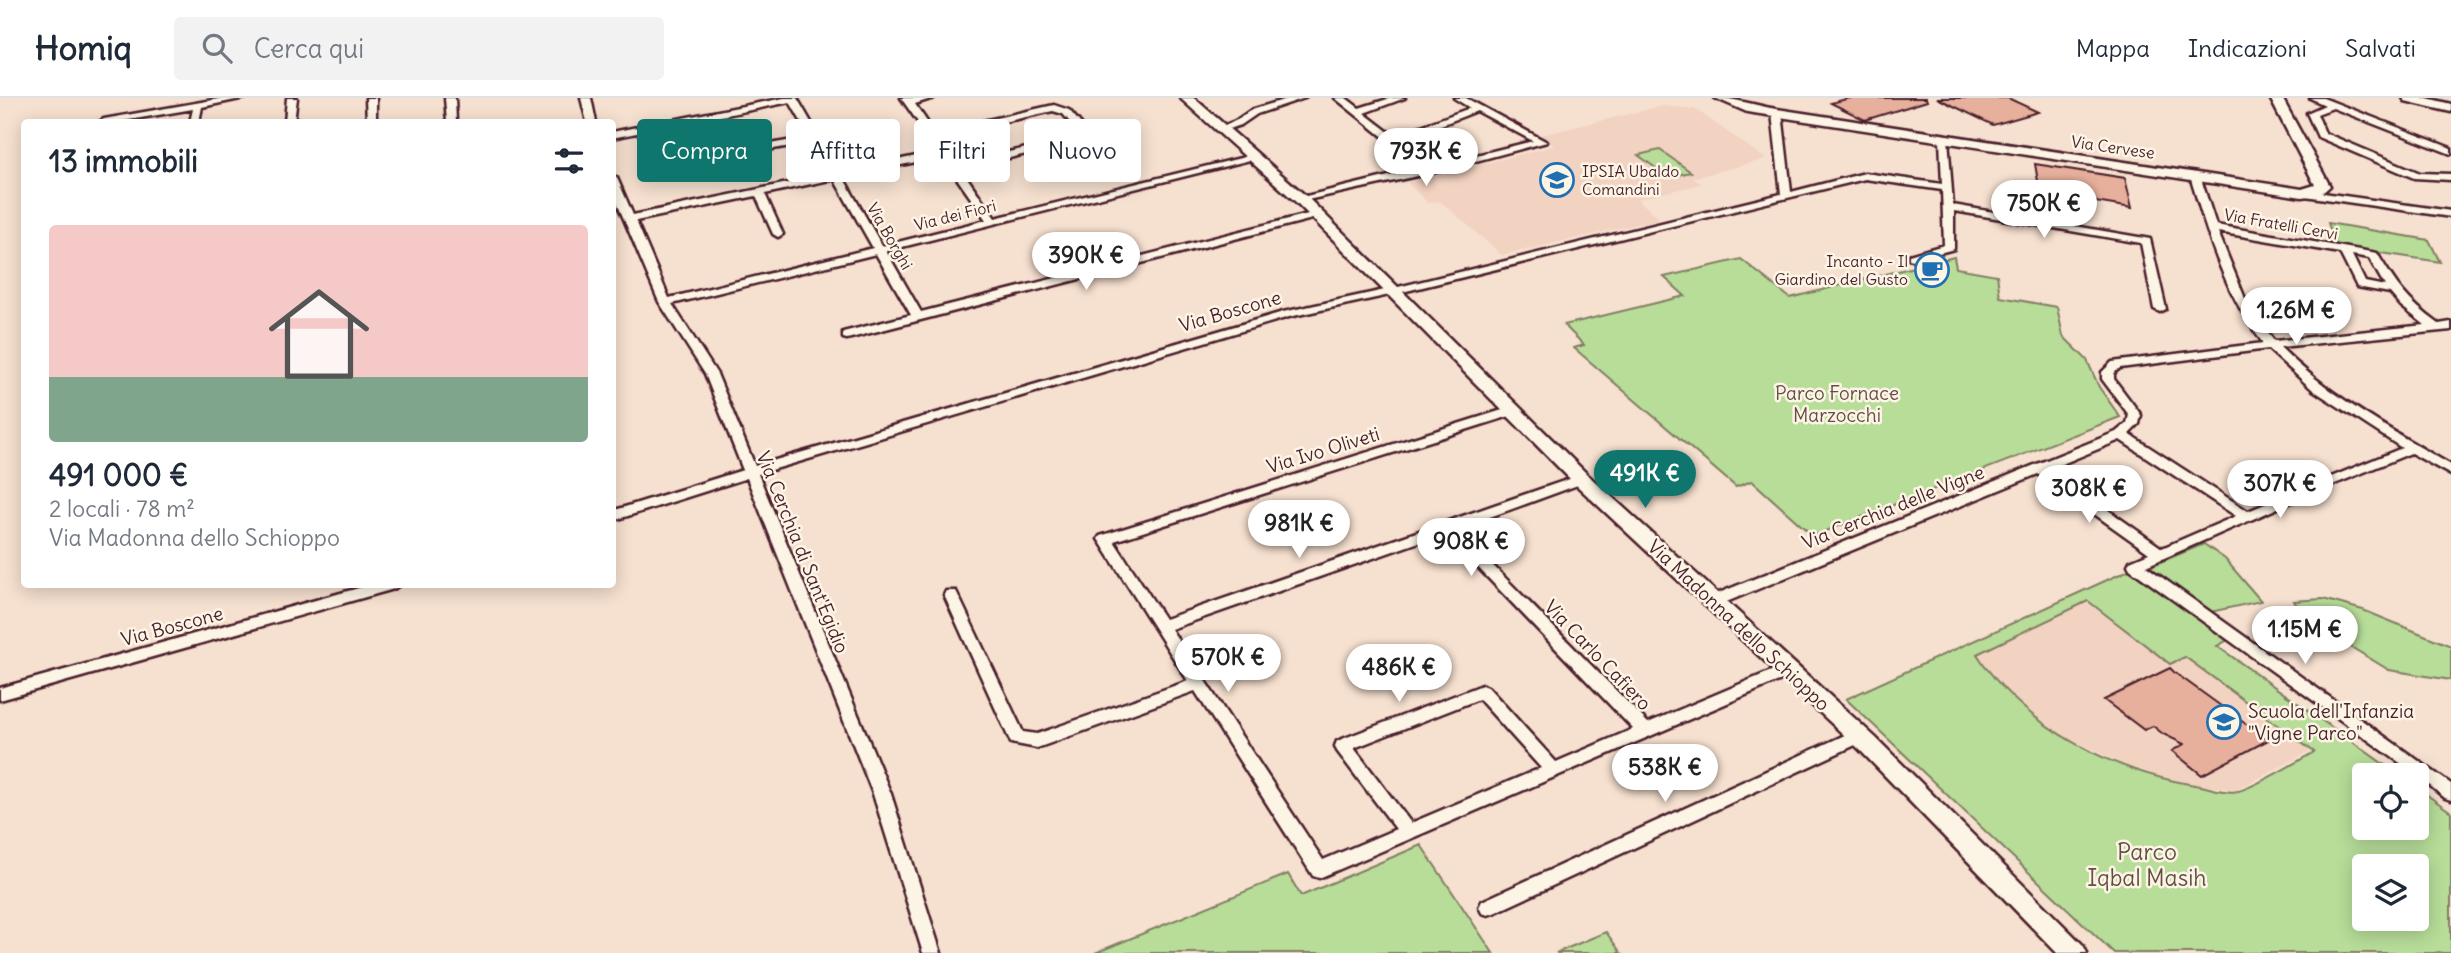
<!DOCTYPE html>
<html lang="it">
<head>
<meta charset="utf-8">
<style>
  :root { --surface:#fff; --page:#f2f2f3; --text:#1f2937; --muted:#747a83; --line:#e0e1e3; --accent:#0f766e }
  body { margin:0; font-family:Delius,sans-serif; background:var(--page); color:var(--text); height:100vh; display:flex; flex-direction:column; font-size:26px; white-space:nowrap }
  * { box-sizing:border-box; margin:0 }
  p { font-size:23px; color:var(--muted) }
  .icon { flex:none; width:38px; height:38px; fill:none; stroke:currentColor; stroke-width:2; stroke-linecap:round; stroke-linejoin:round }
  .map { position:relative; flex:1; overflow:hidden }
  .side { position:absolute; left:21px; top:21px; width:595px; height:469px; display:flex; flex-direction:column; background:var(--surface); border-radius:7px; box-shadow:0 4px 18px #0003 }
  .side>* { flex:none }
  .banner { position:absolute; left:637px; top:21px; width:665px; height:63px; display:flex; gap:14px }
  .buttons { position:absolute; left:2352px; top:665px; display:grid; gap:14px }
  .buttons a { display:grid; place-items:center; width:77px; height:77px; border-radius:7px; background:var(--surface); box-shadow:0 4px 18px #0003; font-size:35px }
  .price { position:absolute; translate:-50% -60px; padding:0 16px; border-radius:24px; background:#fff; color:#222; font-size:23px; line-height:46px; filter:drop-shadow(0 2px 4px #0008) }
  .price::after { content:''; position:absolute; left:50%; top:42px; width:21px; height:16px; margin-left:-10px; background:inherit; clip-path:polygon(0 0,100% 0,50% 100%) }
  .price.current { background:var(--accent); color:#fff }
  ul { padding:0; list-style:none }
  li { display:grid; align-content:center; gap:14px; height:371px; padding:0 28px }
  li+li { border-top:2px solid var(--line) }
  li span { display:grid; place-items:center; height:217px; border-radius:7px; color:#555 }
  li>.icon { margin-inline-start:auto }
  span .icon { width:126px; height:126px; fill:#fffc; stroke-width:1 }
  li b { font-size:30px }
  h2 { display:flex; justify-content:space-between; align-items:center; height:84px; padding:0 28px; font-size:30px }
  .tag { padding:0 24px; border-radius:7px; background:var(--surface); box-shadow:0 4px 18px #0003; font-size:24px; line-height:63px }
  .tag.current { background:var(--accent); color:#fff }
  header { display:flex; align-items:center; gap:42px; box-sizing:border-box; height:98px; padding:0 35px; background:var(--surface); border-bottom:2px solid var(--line) }
  header strong { font-size:33px }
  nav { display:flex; gap:38px; margin-inline-start:auto; font-size:24px }
  .search { width:490px; height:63px; background:var(--page); display:flex; align-items:center; gap:18px; box-sizing:border-box; padding:0 24px; border-radius:7px; color:var(--muted); font-size:26px }
  .map>svg:first-child { display:block }
  .built { fill:#f2d2c0 }
  .green { fill:#b7dd99; stroke:#807e62; stroke-width:2; fill-rule:evenodd }
  .building { fill:#e7b09c; stroke:#4a1f2b; stroke-width:2 }
  .lines { fill:none; stroke-linecap:round; stroke-linejoin:round }
  .minor-casing { stroke:#4a1f2b; stroke-width:5 }
  .tertiary-casing { stroke:#4a1f2b; stroke-width:5 }
  .secondary-casing { stroke:#4a1f2b; stroke-width:5 }
  .minor { fill:#fcf5e5; fill-rule:evenodd }
  .tertiary { fill:#fcf5e5; fill-rule:evenodd }
  .secondary { fill:#fcf5e5; fill-rule:evenodd }
  .labels { text-anchor:middle; dominant-baseline:central; stroke-width:5; stroke-linejoin:round; paint-order:stroke }
  .far-street-label { font-size:16px; fill:#4a1f2b; stroke:#fcf5e5 }
  .far-poi-label { font-size:16px; fill:#4a1f2b; stroke:#fcf5e5; text-anchor:start }
  .street-label { font-size:19px; fill:#4a1f2b; stroke:#fcf5e5 }
  .park-label { font-size:19px; fill:#654e46; stroke:#fcf5e5 }
  .poi-label { font-size:19px; fill:#4a1f2b; stroke:#fcf5e5; text-anchor:start }
  .near-park-label { font-size:23px; fill:#654e46; stroke:#fcf5e5 }
</style>
</head>
<body>
<header>
<strong>Homiq</strong>
<div class="search"><svg class="icon" aria-label="search" viewBox="0 0 24 24"><circle cx="10" cy="10" r="6"/><path d="M15 15l6 6"/></svg>Cerca qui</div>
<nav><a>Mappa</a><a>Indicazioni</a><a>Salvati</a></nav>
</header>
<div class="map">
<svg width="2451" height="855" viewBox="0 0 2451 855">
  <rect width="100%" height="100%" fill="#f6e0cf"/>
  <filter id="ink" filterUnits="userSpaceOnUse"><feTurbulence type="fractalNoise" baseFrequency=".0143" numOctaves="2"/><feDisplacementMap in="SourceGraphic" scale="14" xChannelSelector="R" yChannelSelector="G"/><feConvolveMatrix kernelMatrix="1 2 1 2 8 2 1 2 1" color-interpolation-filters="sRGB"/></filter>
  <g filter="url(#ink)">
    <g class="built">
      <path d="M1663,8L1695,11L1766,61L1693,80L1701,86L1637,101L1660,121L1502,157L1440,103L1428,105L1408,85L1554,48L1541,37Z"/>
      <path d="M2087,504L2170,566L2185,560L2312,652L2236,692L2178,684L2125,667L2071,642L2019,607L1994,580L1977,556Z"/>
    </g>
    <g class="green">
      <path d="M1660,52L1691,74L1668,79L1638,57Z"/>
      <path d="M2328,125L2429,142L2440,164L2336,148Z"/>
      <path d="M1954,159L1956,170L1997,177L2000,199L2057,209L2063,238L2087,262L2099,289L2120,319L1813,438L1752,383L1736,389L1574,250L1584,247L1564,227L1685,198L1664,179L1741,161L1790,200Z"/>
      <path d="M2204,446L2225,461L2261,503L2206,515L2151,472L2153,467Z"/>
      <path d="M2129,472L2228,542L2217,548L2399,677H2364V730H2417V690L2451,714V855H2114L1846,601ZM2088,503L2170,566L2185,559L2314,654C2298,663 2253,690 2238,693C2228,696 2211,690 2201,688C2115,675 2024,630 1977,556ZM2364,768H2417V821H2364Z"/>
      <path d="M2323,501L2363,512L2451,548V582L2389,572L2305,521L2294,503Z"/>
      <path d="M1421,747L1493,855H1095L1288,776L1301,798Z"/>
      <path d="M1606,834L1621,855H1556Z"/>
    </g>
    <g class="building">
      <path d="M1850,0H1926L1927,3L1865,22L1831,5Z"/>
      <path d="M1937,0H2008L2038,14L1993,27Z"/>
      <path d="M2035,66L2125,80L2132,110L2040,95Z"/>
      <path d="M2170,570L2174,574L2268,642L2202,677L2172,653L2184,646L2163,636L2153,628L2144,632L2104,602Z"/>
    </g>
    <g class="lines">
      <g class="minor-casing">
        <g id="minor">
          <path d="M224,0H245L202,9L199,24H190L193,11L117,24H99L104,21Z"/>
          <path d="M287,0H297L294,24H285Z"/>
          <path d="M366,0H376V24H367Z"/>
          <path d="M445,0H455L456,24H447Z"/>
          <path d="M581,0H591L596,24H587Z"/>
          <path d="M784,0H797L840,74L945,52L950,55L945,58L843,79L882,148L986,122L949,69L946,64L947,62H955L957,65L1073,40L1079,35L1063,16L1053,13L937,39L942,45L937,48L934,47L901,0H934L915,6L934,34L1054,7L1069,12L1087,33L1086,41L1079,44L961,71L995,120L1253,57L1258,60L886,153L921,214L1316,114L1321,117L1320,119L847,241L843,240V234L911,217L876,156L672,206L717,276L755,368L1283,214L1394,190L1781,96L1772,15L1777,12L1782,15L1791,94L1865,75L1942,86L1940,42L1948,40L1953,107L2150,141L2166,211L2160,214L2154,211L2141,145L1954,113V151L1913,162L1909,161V157L1944,147L1942,92L1865,81L1394,196L1289,219L758,376L891,696L941,855H923L873,696L747,380L612,423V413L743,372L705,276L659,204L612,93V77L617,80L633,117L831,76L813,44L706,63L701,60L706,57L810,39L790,4L612,40V34ZM834,81L873,150L669,200L636,123L756,98L773,136L778,139L783,136L765,96Z"/>
          <path d="M1290,0H1305L1257,16L1241,27L1220,34L1215,31L1235,23L1251,12Z"/>
          <path d="M1335,0H1346L1359,10L1391,0H1405L1364,15L1394,38L1470,10L1454,0H1466L1547,44L1431,75L1298,104V100L1422,70ZM1477,13L1533,43L1432,68L1400,43Z"/>
          <path d="M2310,0H2323L2451,50V56L2333,10L2317,16L2325,35L2420,75L2451,76V82L2414,80L2318,39L2307,15L2325,7Z"/>
          <path d="M2195,75L2200,78L2216,127L2377,155C2397,188 2406,202 2439,226L2451,224V232L2280,249C2330,299 2391,332 2451,367V377L2411,355L2303,399L2146,468L2451,686V702L2445,700L2417,677L2130,471L2128,467L2130,463L2149,455L2038,376L1719,507H1709L1707,503L1709,499L2116,334L2127,325L2129,317L2102,281V274L2112,264L2263,245C2224,195 2208,137 2190,78ZM2218,134L2340,155L2357,189L2390,195L2401,208L2425,227L2274,243L2248,208ZM2352,157L2369,160L2385,188L2365,184ZM2268,251L2313,292L2402,350L2248,413L2129,336L2139,326L2141,317L2114,281V275L2120,270ZM2120,342L2236,418L2162,450L2050,371Z"/>
          <path d="M2302,92L2451,113V119L2298,97V93Z"/>
          <path d="M1512,309L1518,313L1516,316L1114,443L1165,521L1581,377L1588,381L1586,384L1457,431L1648,625L1783,568H1795L1797,572L1795,576L1319,780L1313,778L1195,593L1037,650L1011,645L944,497L946,493H956L958,497L1023,634L1037,636L1188,583L1100,444L1098,441L1100,438ZM1445,435L1633,631L1556,664L1488,589L1482,587L1337,643L1335,648L1337,653L1396,731L1323,762L1171,531ZM1479,601L1541,670L1411,725L1354,650Z"/>
          <path d="M373,486H401L394,491L0,602V590Z"/>
          <path d="M1858,631L1864,633L1866,638L1864,643L1494,815L1488,817L1482,815L1479,809L1482,803Z"/>
        </g>
      </g>
      <g class="tertiary-casing">
        <g id="tertiary">
          <path d="M1180,0H1194L1307,99L1588,377L1875,639L2083,847L2087,855H2057L1859,651L1574,385L1297,105Z"/>
          <path d="M1715,0C1736,0 1756,8 1777,11L2302,91L2315,87L2270,0H2282L2330,88L2321,96L2302,99L1747,14Z"/>
        </g>
      </g>
      <g class="secondary-casing">
        <path id="secondary" d="M2403,0H2427L2451,6V14L2405,3Z"/>
      </g>
      <use href="#minor" class="minor"/>
      <use href="#tertiary" class="tertiary"/>
      <use href="#secondary" class="secondary"/>
    </g>
  </g>
  <defs>
    <g id="school-ring" transform="scale(1.75)"><circle r="9.5" fill="#fcf5e5" stroke="#1f6fb2" stroke-width="1.5"/><path d="M0-5L7-2L0 1L-7-2ZM-4 1L0 2.5L4 1V4Q0 6-4 4Z" fill="#1f6fb2"/></g>
    <g id="cafe-ring" transform="scale(1.75)"><circle r="9.5" fill="#fcf5e5" stroke="#1f6fb2" stroke-width="1.5"/><path d="M-5.5-4.5H6V0H3Q3 3.5 0 3.5H-2.5Q-5.5 3.5-5.5 0ZM3-3.2v2h1.7v-2ZM-6 4.5H4V6H-6Z" fill="#1f6fb2"/></g>
  </defs>
  <g fill-rule="evenodd">
    <use href="#school-ring" x="1557" y="82"/>
    <use href="#cafe-ring" x="1932" y="172"/>
    <use href="#school-ring" x="2224" y="624"/>
  </g>
  <g class="labels">
    <g class="far-street-label">
      <text transform="translate(2113 49) rotate(8)">Via Cervese</text>
      <text transform="translate(955 117) rotate(-14)">Via dei Fiori</text>
      <text transform="translate(2281 126) rotate(10)">Via Fratelli Cervi</text>
      <text transform="translate(890 138) rotate(60)">Via Borghi</text>
    </g>
    <g class="far-poi-label">
      <text x="1582" y="73">IPSIA Ubaldo<tspan x="1582" dy="18">Comandini</tspan></text>
      <text x="1908" y="163" text-anchor="end">Incanto - Il<tspan x="1908" dy="18">Giardino del Gusto</tspan></text>
    </g>
    <g class="street-label">
      <text transform="translate(1230 213) rotate(-16)">Via Boscone</text>
      <text transform="translate(1323 352) rotate(-17)">Via Ivo Oliveti</text>
      <text transform="translate(1893 409) rotate(-22)">Via Cerchia delle Vigne</text>
      <text transform="translate(803 454) rotate(68)">Via Cerchia di Sant'Egidio</text>
      <text transform="translate(1739 527) rotate(43)">Via Madonna dello Schioppo</text>
      <text transform="translate(172 528) rotate(-15)">Via Boscone</text>
      <text transform="translate(1598 557) rotate(46)">Via Carlo Cafiero</text>
    </g>
    <g class="park-label">
      <text x="1837" y="295">Parco Fornace<tspan x="1837" dy="22">Marzocchi</tspan></text>
    </g>
    <g class="poi-label">
      <text x="2248" y="613">Scuola dell'Infanzia<tspan x="2248" dy="22">"Vigne Parco"</tspan></text>
    </g>
    <g class="near-park-label">
      <text x="2147" y="753">Parco<tspan x="2147" dy="26">Iqbal Masih</tspan></text>
    </g>
  </g>
</svg>
<div class="buttons">
<a><svg class="icon" aria-label="locate" viewBox="0 0 24 24"><circle cx="12" cy="12" r="6"/><path d="M12 2v4M12 18v4M2 12h4M18 12h4"/></svg></a>
<a><svg class="icon" aria-label="layers" viewBox="0 0 24 24"><path d="M12 4l9 5-9 5-9-5zM3 14l9 5 9-5"/></svg></a>
</div>
<b class="price" style="left:1426px;top:90px">793K €</b>
<b class="price" style="left:2044px;top:142px">750K €</b>
<b class="price" style="left:1086px;top:194px">390K €</b>
<b class="price" style="left:2296px;top:249px">1.26M €</b>
<b class="price current" style="left:1645px;top:412px">491K €</b>
<b class="price" style="left:2280px;top:422px">307K €</b>
<b class="price" style="left:2089px;top:427px">308K €</b>
<b class="price" style="left:1299px;top:462px">981K €</b>
<b class="price" style="left:1471px;top:480px">908K €</b>
<b class="price" style="left:2305px;top:568px">1.15M €</b>
<b class="price" style="left:1228px;top:596px">570K €</b>
<b class="price" style="left:1399px;top:606px">486K €</b>
<b class="price" style="left:1665px;top:706px">538K €</b>
<div class="banner">
<a class="tag current">Compra</a>
<a class="tag">Affitta</a>
<a class="tag">Filtri</a>
<a class="tag">Nuovo</a>
</div>
<section class="side">
<h2>13 immobili<svg class="icon" aria-label="filters" viewBox="0 0 24 24"><path d="M4 7h16M4 17h16"/><circle cx="9" cy="7" r="2"/><circle cx="15" cy="17" r="2"/></svg></h2>
<ul>
<li><span style="background:linear-gradient(#f6c9c9 70%,#7fa58c 0)"><svg class="icon" aria-label="home" viewBox="0 0 24 24"><path d="M3 11l9-7 9 7M6 9v11h12V9"/></svg></span><div><b>491 000 €</b><p>2 locali · 78 m²</p><p>Via Madonna dello Schioppo</p></div></li>
</ul>
</section>
</div>
</body>
</html>
